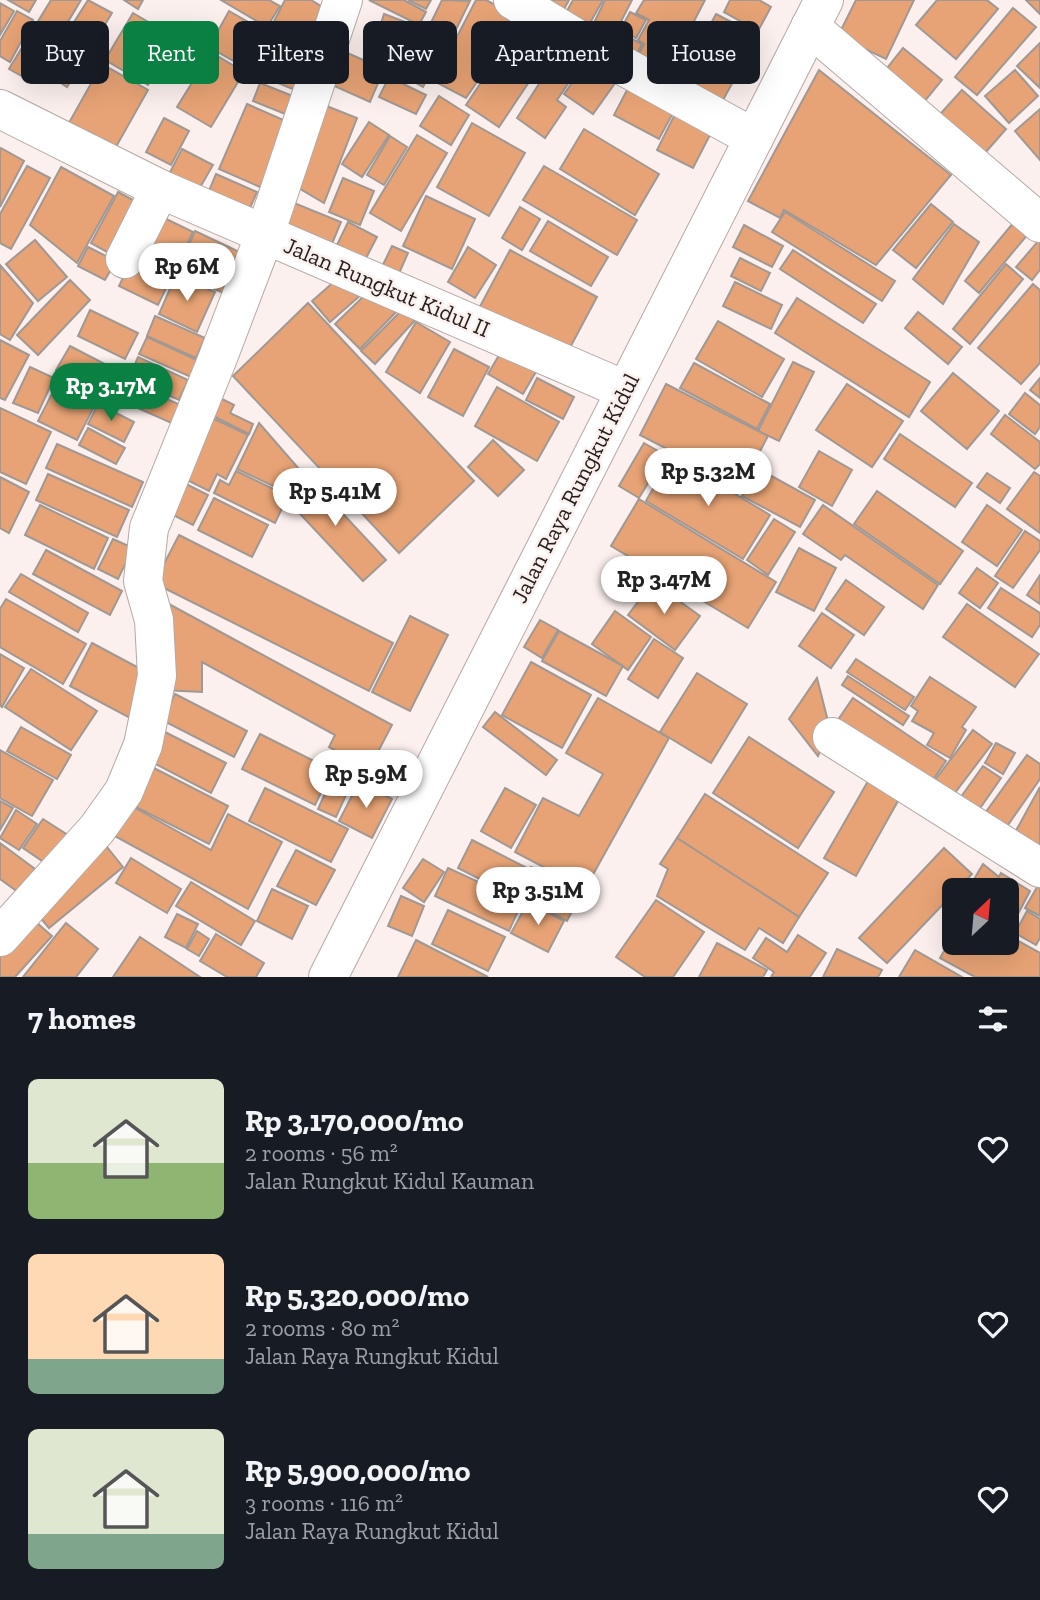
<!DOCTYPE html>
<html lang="en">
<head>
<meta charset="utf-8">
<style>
  :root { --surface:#171b24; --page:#20242c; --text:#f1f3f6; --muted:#9ea1a6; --accent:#0b8043 }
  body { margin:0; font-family:"Zilla Slab",serif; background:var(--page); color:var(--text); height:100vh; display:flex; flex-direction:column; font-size:26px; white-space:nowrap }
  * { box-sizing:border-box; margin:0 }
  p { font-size:23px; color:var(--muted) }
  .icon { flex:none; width:38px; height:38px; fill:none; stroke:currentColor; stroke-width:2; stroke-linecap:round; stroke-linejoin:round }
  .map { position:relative; height:977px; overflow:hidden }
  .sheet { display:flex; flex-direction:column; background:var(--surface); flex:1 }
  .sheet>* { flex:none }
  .guide { position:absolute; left:21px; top:21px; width:999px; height:63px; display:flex; gap:14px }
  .needle { width:46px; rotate:26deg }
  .buttons { position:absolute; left:942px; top:878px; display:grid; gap:14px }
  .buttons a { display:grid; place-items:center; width:77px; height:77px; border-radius:10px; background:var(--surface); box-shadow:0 7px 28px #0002; font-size:35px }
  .price { position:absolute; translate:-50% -60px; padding:0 16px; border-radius:24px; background:#fff; color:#222; font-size:23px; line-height:46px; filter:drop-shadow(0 2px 4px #0008) }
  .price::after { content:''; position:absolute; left:50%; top:42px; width:21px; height:16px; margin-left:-10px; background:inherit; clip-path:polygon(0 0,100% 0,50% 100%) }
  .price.selected { background:var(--accent); color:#fff }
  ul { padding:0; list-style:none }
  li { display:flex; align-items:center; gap:21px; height:175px; padding:0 28px }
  li span { display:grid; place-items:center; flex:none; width:196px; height:140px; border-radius:10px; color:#555 }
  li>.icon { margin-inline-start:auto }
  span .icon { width:84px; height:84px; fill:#fffc; stroke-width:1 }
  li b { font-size:30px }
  h2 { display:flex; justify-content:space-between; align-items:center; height:84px; padding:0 28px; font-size:30px }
  .chip { padding:0 24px; border-radius:10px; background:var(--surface); box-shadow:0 7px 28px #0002; font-size:24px; line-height:63px }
  .chip.selected { background:var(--accent); color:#fff }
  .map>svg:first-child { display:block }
  .building { fill:#e7a375; stroke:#a19893; stroke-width:2 }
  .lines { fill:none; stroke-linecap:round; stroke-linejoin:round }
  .minor-casing { stroke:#b3a9a5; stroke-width:40 }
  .secondary-casing { stroke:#b3a9a5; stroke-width:40 }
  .minor { stroke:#fff; stroke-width:38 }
  .secondary { stroke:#fff; stroke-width:38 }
  .labels { text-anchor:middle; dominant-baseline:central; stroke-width:5; stroke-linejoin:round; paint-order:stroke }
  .street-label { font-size:23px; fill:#211d1c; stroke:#fbf0ed }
</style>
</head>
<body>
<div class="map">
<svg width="1040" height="977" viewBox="0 0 1040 977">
  <rect width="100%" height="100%" fill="#fbf0ed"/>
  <g class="building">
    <path d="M8,0H36L29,12Z"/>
    <path d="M51,0H81L32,82L9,69Z"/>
    <path d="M88,0L112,13L67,87L43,71Z"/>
    <path d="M124,0H143L138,9Z"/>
    <path d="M221,0H269L280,6L267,27Z"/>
    <path d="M285,0H311L324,8L310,38L271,27Z"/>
    <path d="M369,0H404L426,12L419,25Z"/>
    <path d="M408,0H431L426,9Z"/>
    <path d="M442,0L470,1L445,52L422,41Z"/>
    <path d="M476,0H486L521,18L466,98L434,81Z"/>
    <path d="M531,0H569L559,18Z"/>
    <path d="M573,0H603L582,37L559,25Z"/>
    <path d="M605,0H632L611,41L590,31Z"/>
    <path d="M644,0H705L662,83L632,67L644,44L638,40L649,20L636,13Z"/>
    <path d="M730,0H759L771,7L758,31L724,12Z"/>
    <path d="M856,0H914L886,59L838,36Z"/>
    <path d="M937,0H987L998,9L956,59L916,25Z"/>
    <path d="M1026,0H1040V14Z"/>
    <path d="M0,3L14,11L0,35Z"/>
    <path d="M1013,8L1036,27L977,95L955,77Z"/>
    <path d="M17,11L33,20L10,62L0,56V41Z"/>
    <path d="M229,11L273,36L253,72L209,47Z"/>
    <path d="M630,12L646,20L636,38L621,29Z"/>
    <path d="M133,13L176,38L148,85L105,60Z"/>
    <path d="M384,14L411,24L403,46L377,36Z"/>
    <path d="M716,14L758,36L716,113L675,90Z"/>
    <path d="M524,18L557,40L499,127L466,105Z"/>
    <path d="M691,30L702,37L689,59L677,53Z"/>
    <path d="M620,33L642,44L631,66L609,54Z"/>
    <path d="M277,40L322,60L307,95L261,76Z"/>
    <path d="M1040,43V88L1017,66Z"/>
    <path d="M384,44L408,55L399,72L376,62Z"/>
    <path d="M418,46L439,58L423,87L402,75Z"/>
    <path d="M336,48L384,69L370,102L321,80Z"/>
    <path d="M903,48L942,80L919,108L880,77Z"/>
    <path d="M211,52L244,72L211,127L177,107Z"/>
    <path d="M590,58L618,79L593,114L564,94Z"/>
    <path d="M555,59L576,72L557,100L566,107L545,138L517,118Z"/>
    <path d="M102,64L148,90L112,154L66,128Z"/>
    <path d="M819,70L951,175L876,265L784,210L780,218L748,201Z"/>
    <path d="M1015,70L1038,96L1009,123L985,96Z"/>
    <path d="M389,77L426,95L416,114L379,97Z"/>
    <path d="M260,83L298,98L290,116L253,101Z"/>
    <path d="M628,88L673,113L659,139L614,115Z"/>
    <path d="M962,90L1006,129L978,161L933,122Z"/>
    <path d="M439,96L469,115L451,145L420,126Z"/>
    <path d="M319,103L357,118L324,203L292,184Z"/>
    <path d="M247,104L297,126L269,191L219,169Z"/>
    <path d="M1040,109V160L1015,131Z"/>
    <path d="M675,114L711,133L693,168L657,150Z"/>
    <path d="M164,118L189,131L171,165L146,152Z"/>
    <path d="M369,122L389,135L362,177L342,164Z"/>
    <path d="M472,123L525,153L489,216L437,187Z"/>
    <path d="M584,129L659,174L635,215L560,169Z"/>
    <path d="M417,135L447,153L401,231L370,213Z"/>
    <path d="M390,136L407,147L384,185L367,175Z"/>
    <path d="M1,148L24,161L0,207V149Z"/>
    <path d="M182,149L213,165L198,191L168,176Z"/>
    <path d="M27,166L50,178L11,249L0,243V214Z"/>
    <path d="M544,166L637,220L617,255L523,200Z"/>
    <path d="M61,167L114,196L77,263L30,225Z"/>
    <path d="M216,174L257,192L247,215L206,198Z"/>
    <path d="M343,178L374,191L360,225L329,212Z"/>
    <path d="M118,192L146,207L118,258L91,243Z"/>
    <path d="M426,196L475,219L452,269L403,246Z"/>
    <path d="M289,201L341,222L329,251L278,230Z"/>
    <path d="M931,204L953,222L916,268L893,250Z"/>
    <path d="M520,207L540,219L522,250L502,238Z"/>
    <path d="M785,212L895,281L882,301L772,232Z"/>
    <path d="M154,213L193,232L158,305L119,286Z"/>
    <path d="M548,221L608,257L591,286L530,251Z"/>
    <path d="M348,222L377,237L363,264L335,249Z"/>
    <path d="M1014,222L1028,234L979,293L965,281Z"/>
    <path d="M954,224L979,242L943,304L913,279Z"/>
    <path d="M744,225L783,246L772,267L733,247Z"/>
    <path d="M195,231L250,257L232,297L177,272Z"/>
    <path d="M1040,239V270L1032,280L1016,267Z"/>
    <path d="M35,240L67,277L38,301L6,264Z"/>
    <path d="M392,246L408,253L397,278L380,271Z"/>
    <path d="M88,247L116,261L105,280L78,266Z"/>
    <path d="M468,247L496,265L475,298L448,282Z"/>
    <path d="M510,250L597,297L564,359L477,312Z"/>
    <path d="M793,250L876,304L863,323L780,269Z"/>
    <path d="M740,258L770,273L761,291L731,276Z"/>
    <path d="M1006,264L1023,279L970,344L953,329Z"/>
    <path d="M0,265L33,303L10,340L0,334Z"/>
    <path d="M176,275L215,292L197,332L159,314Z"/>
    <path d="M70,280L90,300L38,355L17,335Z"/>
    <path d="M336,280L363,293L330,322L312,301Z"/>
    <path d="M735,282L782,305L771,329L723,306Z"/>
    <path d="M1033,284L1040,290V363L1021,384L978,348Z"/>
    <path d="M366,294L399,309L360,349L335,324Z"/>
    <path d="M797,298L930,382L909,417L775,333Z"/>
    <path d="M308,303L474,481L399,553L233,376Z"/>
    <path d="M90,310L138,333L125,359L78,336Z"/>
    <path d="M401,311L417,318L375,364L361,351Z"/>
    <path d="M918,312L962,347L948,364L905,328Z"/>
    <path d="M155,316L205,338L196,358L147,336Z"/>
    <path d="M718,321L784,359L762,397L696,359Z"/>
    <path d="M416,322L450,342L420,393L386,372Z"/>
    <path d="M147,337L199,361L191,377L139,354Z"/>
    <path d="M0,340L29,355L5,400L0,398Z"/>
    <path d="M70,346L120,372L106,398L56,370Z"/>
    <path d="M454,349L489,367L463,416L428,397Z"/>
    <path d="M502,350L537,370L523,394L488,374Z"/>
    <path d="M138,357L188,380L179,400L129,378Z"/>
    <path d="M793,362L814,372L779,441L758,431Z"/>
    <path d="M694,363L770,404L757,429L680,388Z"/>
    <path d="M30,367L54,378L38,413L13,403Z"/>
    <path d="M953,373L999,411L967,449L921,411Z"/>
    <path d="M60,378L99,397L77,440L38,421Z"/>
    <path d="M537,378L574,397L563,419L526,400Z"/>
    <path d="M1040,378V398L1030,390Z"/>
    <path d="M132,384L183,406L176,425L124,402Z"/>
    <path d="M666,384L768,436L741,487L640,435Z"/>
    <path d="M847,384L903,421L872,467L816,430Z"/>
    <path d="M497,387L559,422L537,461L475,426Z"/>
    <path d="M1025,393L1040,405V427L1035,434L1009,414Z"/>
    <path d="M212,394L234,405L230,413L253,424L249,434L203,411Z"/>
    <path d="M98,404L134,422L124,442L88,424Z"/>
    <path d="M0,408L51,432L26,484L0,472Z"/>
    <path d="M202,413L248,435L226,479L217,474L209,491L173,473Z"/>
    <path d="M1005,415L1040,442V464L1035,469L991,434Z"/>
    <path d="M259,423L299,469L288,493L237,469Z"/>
    <path d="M88,428L125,448L116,464L79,445Z"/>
    <path d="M900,434L972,483L955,507L884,459Z"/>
    <path d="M493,440L524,470L498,496L468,467Z"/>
    <path d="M644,443L665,455L639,498L619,486Z"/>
    <path d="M57,444L143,482L132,507L46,468Z"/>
    <path d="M819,451L852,470L832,506L799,487Z"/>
    <path d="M672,456L770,515L743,559L646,501Z"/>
    <path d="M757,468L815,500L800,527L742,496Z"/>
    <path d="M236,471L288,496L275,523L214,493L220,480L229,485Z"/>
    <path d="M304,472L386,560L363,581L288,501Z"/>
    <path d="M1034,472L1040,476V533L1007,509Z"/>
    <path d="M987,473L1010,488L1000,503L977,487Z"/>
    <path d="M48,474L129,510L117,537L36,500Z"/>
    <path d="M0,477L29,492L9,533L0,528Z"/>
    <path d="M182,482L208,495L193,525L167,512Z"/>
    <path d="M877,491L963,551L940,584L854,524Z"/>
    <path d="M214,498L268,525L252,557L198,530Z"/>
    <path d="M639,499L776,582L748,628L611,546Z"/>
    <path d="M40,505L108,538L94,569L25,535Z"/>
    <path d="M823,505L938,585L923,609L845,555L841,560L803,534Z"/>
    <path d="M987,505L1022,530L997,566L962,542Z"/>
    <path d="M774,519L795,532L768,575L747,560Z"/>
    <path d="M1025,531L1040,541V550L1013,588L995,576Z"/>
    <path d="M179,535L393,643L369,691L154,583Z"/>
    <path d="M113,539L133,548L118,579L98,569Z"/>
    <path d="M799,548L836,568L814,611L776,592Z"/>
    <path d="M46,550L122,591L110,615L33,574Z"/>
    <path d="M977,568L998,583L980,608L959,593Z"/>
    <path d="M21,574L88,613L78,632L9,592Z"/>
    <path d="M1040,575V604L1027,595Z"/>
    <path d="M846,580L884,607L864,635L826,609Z"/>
    <path d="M653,582L700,616L675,650L628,615Z"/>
    <path d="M1001,588L1040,613V625L1032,637L988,608Z"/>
    <path d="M6,599L86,644L63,684L0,647V609Z"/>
    <path d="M167,603L392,725L369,769L329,747L335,735L202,662V692L162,690Z"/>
    <path d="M967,604L1039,654L1015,687L943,637Z"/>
    <path d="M615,611L651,637L628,670L592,644Z"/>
    <path d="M822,613L854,635L831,668L799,646Z"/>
    <path d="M410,616L448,635L410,711L372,692Z"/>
    <path d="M540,620L558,630L542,658L524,647Z"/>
    <path d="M559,631L623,666L606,696L542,661Z"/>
    <path d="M654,639L683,658L658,698L628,679Z"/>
    <path d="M92,643L152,675L130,718L70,686Z"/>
    <path d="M0,654L24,668L2,707L0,705Z"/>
    <path d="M856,659L914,697L905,710L847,672Z"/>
    <path d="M531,662L591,695L562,748L502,715Z"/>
    <path d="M31,669L97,711L71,750L5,707Z"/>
    <path d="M697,673L747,704L711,763L660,732Z"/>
    <path d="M848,676L909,716L903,725L842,685Z"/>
    <path d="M930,677L976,707L962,727L966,730L950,758L927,745L934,733L912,721L918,711L911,706Z"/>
    <path d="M817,678L830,729L818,756L789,719Z"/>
    <path d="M175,694L247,731L234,757L162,720Z"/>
    <path d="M598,698L669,738L585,889L515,852L543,798L579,816L603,774L566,753Z"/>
    <path d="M853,698L946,761L926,790L833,727Z"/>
    <path d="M495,712L557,760L546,775L483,727Z"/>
    <path d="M21,727L71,755L57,779L7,751Z"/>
    <path d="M973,730L992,744L954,794L935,780Z"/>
    <path d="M163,731L226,763L211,793L148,760Z"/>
    <path d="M260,734L332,770L315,805L242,769Z"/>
    <path d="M749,737L834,792L798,848L713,793Z"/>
    <path d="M996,743L1015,753L1003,774L985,763Z"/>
    <path d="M0,750L53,780L32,816L0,798Z"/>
    <path d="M1027,755L1040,764V779L1001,835L980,820Z"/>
    <path d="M339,763L357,771L336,817L318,809Z"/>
    <path d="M148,765L228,806L209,844L128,803Z"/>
    <path d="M983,766L1001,778L976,814L958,801Z"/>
    <path d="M872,774L903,792L856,876L824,858Z"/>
    <path d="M359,782L392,799L372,838L339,821Z"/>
    <path d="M1040,787V850L1013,836Z"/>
    <path d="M265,788L348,829L331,862L249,821Z"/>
    <path d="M505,788L536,805L511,848L481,831Z"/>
    <path d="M705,794L828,873L799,917L677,838Z"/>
    <path d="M0,801L13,808L0,830Z"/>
    <path d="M130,805L211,850L228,814L282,842L248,909L113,835Z"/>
    <path d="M16,810L37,824L19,850L0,838Z"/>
    <path d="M43,819L71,837L51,867L23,848Z"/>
    <path d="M677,838L799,917L783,943L759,928L745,950L657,896L668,869L660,864Z"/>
    <path d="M472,840L527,868L513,896L458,868Z"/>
    <path d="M0,843L35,869L18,892L0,879Z"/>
    <path d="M107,847L123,867L49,928L32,908Z"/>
    <path d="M944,848L972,874L887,963L859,938Z"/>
    <path d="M296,850L335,870L316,905L277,886Z"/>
    <path d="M131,858L181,889L167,913L116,883Z"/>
    <path d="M423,859L444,872L424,902L403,888Z"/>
    <path d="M983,864L999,877L991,891H967Z"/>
    <path d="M531,867L581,894L567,921L517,894Z"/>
    <path d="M448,868L522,902L509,931L435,896Z"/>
    <path d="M1001,873L1030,891L1010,929L1006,927V891H991Z"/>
    <path d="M191,882L255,921L241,945L176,906Z"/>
    <path d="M1040,882V916L1025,908Z"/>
    <path d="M272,889L308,906L292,939L257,921Z"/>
    <path d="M401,896L424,906L412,936L388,926Z"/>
    <path d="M656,900L704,932L673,977H645L616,957Z"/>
    <path d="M528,902L564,921L548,952L511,933Z"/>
    <path d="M448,910L505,937L488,971L432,944Z"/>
    <path d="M1027,911L1040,919V938L1036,945L1015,933Z"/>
    <path d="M177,914L198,924L186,948L165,937Z"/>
    <path d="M28,915L52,936L15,977H0V947Z"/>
    <path d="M66,923L98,949L76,977H23Z"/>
    <path d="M197,931L209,939L199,956L187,949Z"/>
    <path d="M954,933V943H1006V934L1040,953V977H975L940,958Z"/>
    <path d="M216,934L264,963L256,977H227L200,961Z"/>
    <path d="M798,935L826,953L810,977H771L774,972L753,958L766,938L787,952Z"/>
    <path d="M140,937L200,977H113Z"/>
    <path d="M416,940L488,977H398Z"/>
    <path d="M717,943L767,970L763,977H699Z"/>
    <path d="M837,949L882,970L878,977H823Z"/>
    <path d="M915,950L962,977H899Z"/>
  </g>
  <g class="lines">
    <g class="minor-casing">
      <g id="minor">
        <path d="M513,0L616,62L754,138"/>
        <path d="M810,27L1040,223"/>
        <path d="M0,109L160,189L625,390"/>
        <path d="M125,259L160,189"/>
        <path d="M832,737L1040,868"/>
        <path d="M0,937L97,829L124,791L143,745L157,676L154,620L143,581L149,528L217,360L265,234L343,0"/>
      </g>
    </g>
    <g class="secondary-casing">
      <path id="secondary" d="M328,977L824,0"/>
    </g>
    <use href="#minor" class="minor"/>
    <use href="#secondary" class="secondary"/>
  </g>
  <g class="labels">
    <g class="street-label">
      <text transform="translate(387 287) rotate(23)">Jalan Rungkut Kidul II</text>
      <text transform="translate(575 488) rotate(-63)">Jalan Raya Rungkut Kidul</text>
    </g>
  </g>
</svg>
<div class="buttons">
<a><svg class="needle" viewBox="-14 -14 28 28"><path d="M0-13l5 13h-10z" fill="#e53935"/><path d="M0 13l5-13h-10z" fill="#9ea1a6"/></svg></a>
</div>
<b class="price" style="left:187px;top:303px">Rp 6M</b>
<b class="price selected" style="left:111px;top:423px">Rp 3.17M</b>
<b class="price" style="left:708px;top:508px">Rp 5.32M</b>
<b class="price" style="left:335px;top:528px">Rp 5.41M</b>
<b class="price" style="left:664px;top:616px">Rp 3.47M</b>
<b class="price" style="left:366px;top:810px">Rp 5.9M</b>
<b class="price" style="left:538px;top:927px">Rp 3.51M</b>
<div class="guide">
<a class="chip">Buy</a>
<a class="chip selected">Rent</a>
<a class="chip">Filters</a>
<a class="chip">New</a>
<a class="chip">Apartment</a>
<a class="chip">House</a>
</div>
</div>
<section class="sheet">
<h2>7 homes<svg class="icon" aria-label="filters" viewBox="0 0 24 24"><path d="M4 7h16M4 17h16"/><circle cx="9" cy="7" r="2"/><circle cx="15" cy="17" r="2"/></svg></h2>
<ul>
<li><span style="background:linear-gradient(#dfe7d0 60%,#8fb573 0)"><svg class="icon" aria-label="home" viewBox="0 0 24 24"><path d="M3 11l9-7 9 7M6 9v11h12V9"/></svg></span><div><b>Rp 3,170,000/mo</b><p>2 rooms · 56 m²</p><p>Jalan Rungkut Kidul Kauman</p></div><svg class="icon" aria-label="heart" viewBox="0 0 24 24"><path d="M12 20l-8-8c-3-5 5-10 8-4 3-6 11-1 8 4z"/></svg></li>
<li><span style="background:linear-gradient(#ffd9b3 75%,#7fa58c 0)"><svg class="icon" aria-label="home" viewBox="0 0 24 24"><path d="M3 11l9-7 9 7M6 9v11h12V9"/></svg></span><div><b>Rp 5,320,000/mo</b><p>2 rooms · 80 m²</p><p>Jalan Raya Rungkut Kidul</p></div><svg class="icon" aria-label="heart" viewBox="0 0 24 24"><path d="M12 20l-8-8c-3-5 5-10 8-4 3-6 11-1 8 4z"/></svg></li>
<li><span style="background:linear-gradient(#dfe7d0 75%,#7fa58c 0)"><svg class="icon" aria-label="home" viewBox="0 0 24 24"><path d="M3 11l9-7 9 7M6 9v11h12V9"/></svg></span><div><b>Rp 5,900,000/mo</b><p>3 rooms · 116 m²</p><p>Jalan Raya Rungkut Kidul</p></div><svg class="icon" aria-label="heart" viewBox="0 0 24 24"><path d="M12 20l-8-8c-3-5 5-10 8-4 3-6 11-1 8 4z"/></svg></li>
</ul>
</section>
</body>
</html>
